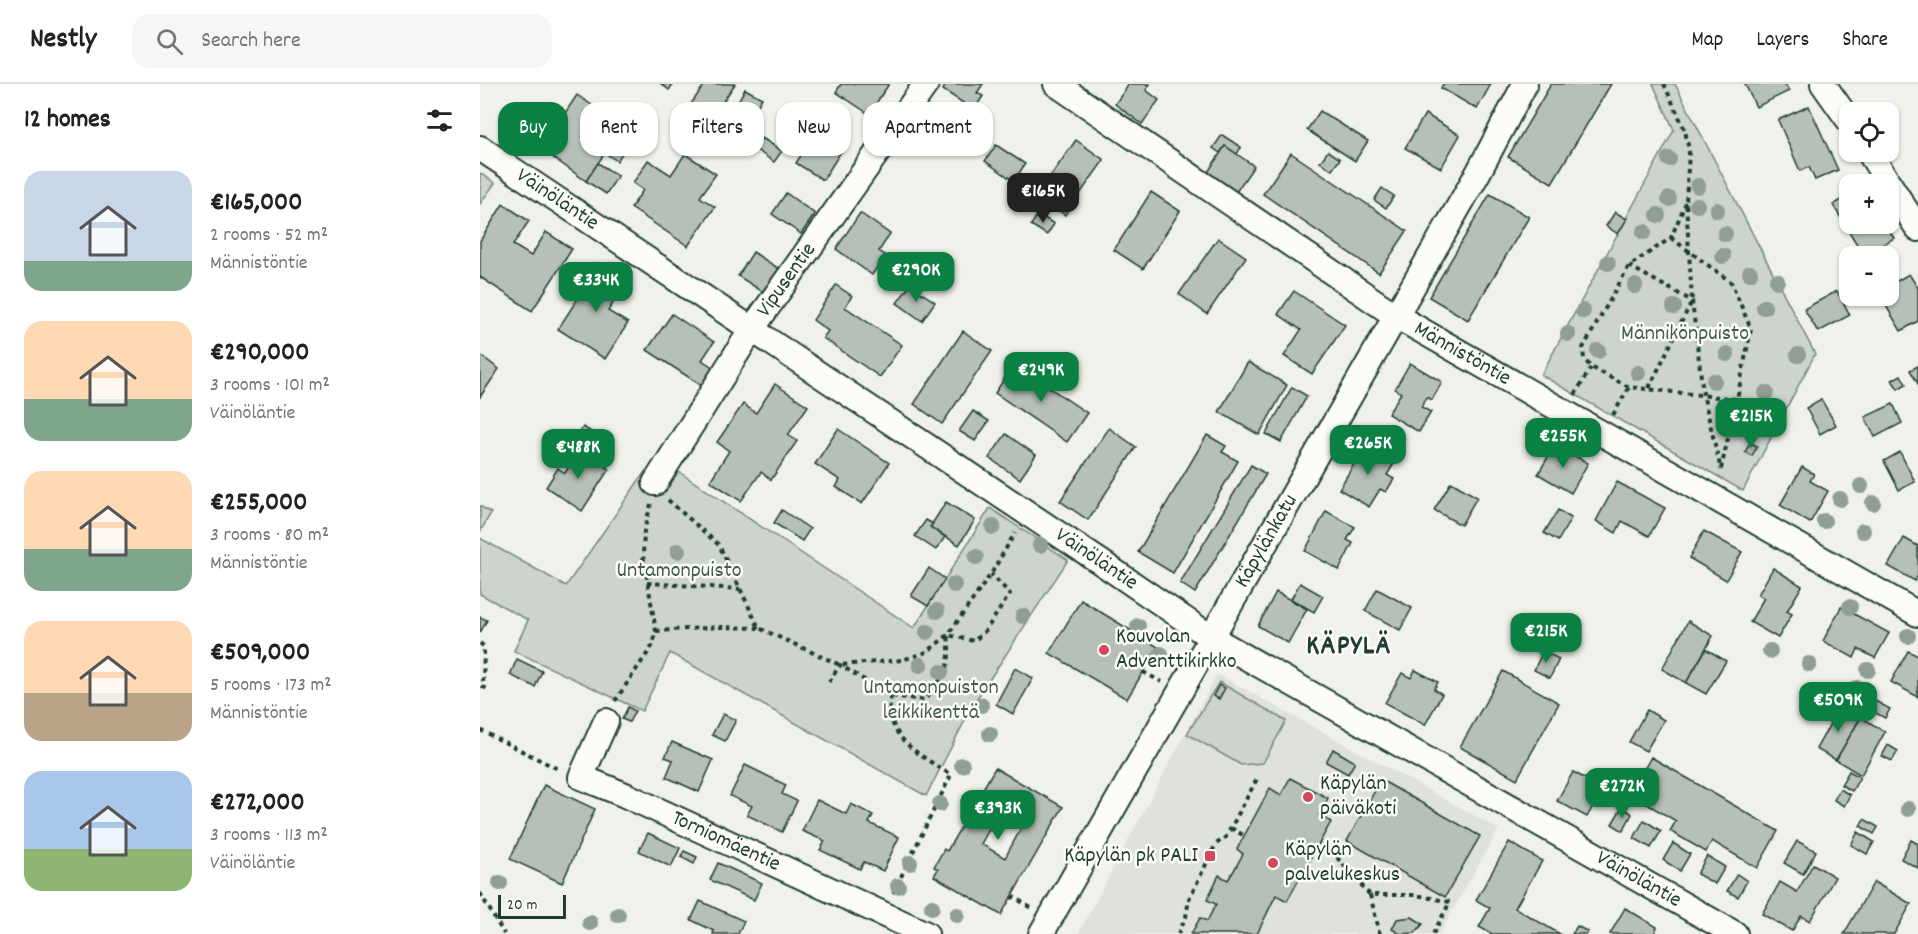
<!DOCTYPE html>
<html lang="en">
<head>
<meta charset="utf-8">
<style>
  :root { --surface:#fff; --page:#f6f6f6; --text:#222; --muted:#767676; --line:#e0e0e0; --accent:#0b8043 }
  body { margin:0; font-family:Dekko,sans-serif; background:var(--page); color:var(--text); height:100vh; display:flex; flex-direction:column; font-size:22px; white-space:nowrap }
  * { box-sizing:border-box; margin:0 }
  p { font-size:20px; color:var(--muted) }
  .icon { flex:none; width:33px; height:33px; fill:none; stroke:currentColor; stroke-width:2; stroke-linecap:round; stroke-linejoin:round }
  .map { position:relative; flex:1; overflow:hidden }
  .sheet { display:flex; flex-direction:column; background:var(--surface); width:480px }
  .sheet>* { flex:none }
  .top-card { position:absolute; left:18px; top:18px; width:570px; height:54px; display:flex; gap:12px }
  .controls { position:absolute; left:1359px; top:18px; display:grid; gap:12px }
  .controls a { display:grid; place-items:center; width:60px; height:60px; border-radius:12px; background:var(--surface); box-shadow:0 2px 4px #0004; font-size:30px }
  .scale { position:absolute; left:18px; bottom:15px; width:68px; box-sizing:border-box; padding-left:6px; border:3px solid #1f3d34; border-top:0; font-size:16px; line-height:21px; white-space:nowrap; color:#1f3d34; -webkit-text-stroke:4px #fdfcf7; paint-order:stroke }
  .price { position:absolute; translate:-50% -51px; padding:0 14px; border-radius:12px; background:var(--accent); color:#fff; font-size:20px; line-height:39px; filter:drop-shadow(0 2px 3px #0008) }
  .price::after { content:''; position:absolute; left:50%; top:36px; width:18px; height:14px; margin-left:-9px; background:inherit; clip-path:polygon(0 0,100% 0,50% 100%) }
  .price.active { background:#222; color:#fff }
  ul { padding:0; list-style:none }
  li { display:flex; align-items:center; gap:18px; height:150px; padding:0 24px }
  li span { display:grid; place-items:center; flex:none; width:168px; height:120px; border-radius:18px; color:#555 }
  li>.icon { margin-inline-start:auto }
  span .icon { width:72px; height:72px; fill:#fffc; stroke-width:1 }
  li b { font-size:26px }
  h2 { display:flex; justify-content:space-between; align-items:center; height:72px; padding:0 24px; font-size:26px }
  .tag { padding:0 21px; border-radius:18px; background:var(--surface); box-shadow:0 2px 4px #0004; font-size:21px; line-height:54px }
  .tag.active { background:var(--accent); color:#fff }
  header { display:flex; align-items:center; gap:36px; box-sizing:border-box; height:84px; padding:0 30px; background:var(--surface); border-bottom:2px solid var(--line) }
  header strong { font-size:28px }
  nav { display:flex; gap:33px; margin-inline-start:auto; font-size:21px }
  .search { width:420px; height:54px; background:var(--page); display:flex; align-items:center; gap:15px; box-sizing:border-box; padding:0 21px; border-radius:18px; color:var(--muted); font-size:22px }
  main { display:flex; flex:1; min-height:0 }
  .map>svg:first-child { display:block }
  .built { fill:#dfe2dc }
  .green { fill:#cdd3cd; stroke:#768880; stroke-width:1.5 }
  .building { fill:#b6bfb8; stroke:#1f3d34; stroke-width:1.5; fill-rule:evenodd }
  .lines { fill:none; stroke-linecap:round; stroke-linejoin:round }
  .street-casing { stroke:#1f3d34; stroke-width:28 }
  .path { stroke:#1f3d34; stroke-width:4; stroke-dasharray:4.5 4.5; stroke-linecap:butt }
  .street { stroke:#fdfcf7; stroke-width:24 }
  .tree { fill:#909e97 }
  .poi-dot { fill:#d1495b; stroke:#fdfcf7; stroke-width:2 }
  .labels { text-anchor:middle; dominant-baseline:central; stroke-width:5; stroke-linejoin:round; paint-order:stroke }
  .street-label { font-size:22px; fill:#1f3d34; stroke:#fdfcf7 }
  .park-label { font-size:22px; fill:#425b53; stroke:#fdfcf7 }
  .poi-label { font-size:22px; fill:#1f3d34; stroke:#fdfcf7; text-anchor:start }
  .district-label { font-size:28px; font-weight:bold; letter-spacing:1.5px; fill:#1f3d34; stroke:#fdfcf7 }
</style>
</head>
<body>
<header>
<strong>Nestly</strong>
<div class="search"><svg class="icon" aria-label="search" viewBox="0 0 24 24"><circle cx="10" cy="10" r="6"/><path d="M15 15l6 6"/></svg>Search here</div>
<nav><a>Map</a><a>Layers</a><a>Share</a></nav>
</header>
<main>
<section class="sheet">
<h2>12 homes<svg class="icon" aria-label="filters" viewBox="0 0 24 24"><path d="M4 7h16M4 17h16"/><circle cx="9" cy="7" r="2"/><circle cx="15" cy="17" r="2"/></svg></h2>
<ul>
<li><span style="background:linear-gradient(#c9d6e8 75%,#7fa58c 0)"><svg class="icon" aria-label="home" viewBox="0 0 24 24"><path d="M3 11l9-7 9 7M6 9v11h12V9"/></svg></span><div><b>€165,000</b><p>2 rooms · 52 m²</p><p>Männistöntie</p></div></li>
<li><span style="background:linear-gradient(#ffd9b3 65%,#7fa58c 0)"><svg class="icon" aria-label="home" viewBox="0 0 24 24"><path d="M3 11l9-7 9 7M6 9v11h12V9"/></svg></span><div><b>€290,000</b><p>3 rooms · 101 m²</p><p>Väinöläntie</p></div></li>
<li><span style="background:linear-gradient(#ffd9b3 65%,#7fa58c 0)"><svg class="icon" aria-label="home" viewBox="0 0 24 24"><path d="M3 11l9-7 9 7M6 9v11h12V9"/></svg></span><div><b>€255,000</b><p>3 rooms · 80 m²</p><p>Männistöntie</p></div></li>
<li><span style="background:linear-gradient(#ffd9b3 60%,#b9a48a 0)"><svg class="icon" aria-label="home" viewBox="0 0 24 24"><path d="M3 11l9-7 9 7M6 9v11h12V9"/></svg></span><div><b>€509,000</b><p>5 rooms · 173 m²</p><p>Männistöntie</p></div></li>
<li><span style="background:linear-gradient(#a9c7e8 65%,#8fb573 0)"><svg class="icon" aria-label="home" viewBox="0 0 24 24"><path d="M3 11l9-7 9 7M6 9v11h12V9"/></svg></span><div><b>€272,000</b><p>3 rooms · 113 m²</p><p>Väinöläntie</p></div></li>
</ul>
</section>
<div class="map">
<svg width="1438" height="850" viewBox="0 0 1438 850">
  <rect width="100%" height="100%" fill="#f0f1eb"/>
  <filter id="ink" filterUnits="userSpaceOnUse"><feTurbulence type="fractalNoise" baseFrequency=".0167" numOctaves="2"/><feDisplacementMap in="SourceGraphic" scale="12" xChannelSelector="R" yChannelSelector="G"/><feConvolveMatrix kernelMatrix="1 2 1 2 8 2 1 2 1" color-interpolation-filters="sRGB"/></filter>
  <g filter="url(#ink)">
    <path class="built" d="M737,590L1019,745L959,850H598Z"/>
    <g class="green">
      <path d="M1173,0H1195L1335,270L1263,407L1061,291L1194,46Z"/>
      <path d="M0,89L15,99L0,120Z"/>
      <path d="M166,386L189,402L199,388L434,544L510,424L588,476L494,619L446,712L190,569L162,627L34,567L48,536L0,510V454L86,502Z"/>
      <path d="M0,422L11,429L0,448Z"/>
      <path d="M739,598L806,637L783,679L761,681L707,650Z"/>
    </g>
    <g class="building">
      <path d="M181,0H193L189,6Z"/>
      <path d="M225,0H255L229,38L208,24Z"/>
      <path d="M361,0H409L389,30L356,8Z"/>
      <path d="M466,0H503L497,9L503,12L494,26L463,6Z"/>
      <path d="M649,0H670L666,6L679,16L662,40L635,20Z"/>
      <path d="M963,0H1011L997,25L961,4Z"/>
      <path d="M1071,0H1131L1072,99L1028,73Z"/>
      <path d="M1265,0H1305L1309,7L1276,23Z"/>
      <path d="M265,5L282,14L264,45L247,36Z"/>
      <path d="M97,11L143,42L106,97L61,65Z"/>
      <path d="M1329,22L1358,86L1335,96L1329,83L1320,87L1298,36Z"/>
      <path d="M840,27L888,57L875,77L827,46Z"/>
      <path d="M945,30L980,51L961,84L925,64Z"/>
      <path d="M342,38L369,55L343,96L316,79Z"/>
      <path d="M143,42L155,50L137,77L125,69Z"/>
      <path d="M742,51L761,63L757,70L745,62L740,69L733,64Z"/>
      <path d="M282,54L302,67L294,78L275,65Z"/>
      <path d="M596,56L624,76L585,131L557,111Z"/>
      <path d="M516,61L545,80L534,97L505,77Z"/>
      <path d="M745,62L774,82L756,108L728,88Z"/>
      <path d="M848,67L860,75L852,86L840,78Z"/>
      <path d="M811,69L927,147L899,189L783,110Z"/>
      <path d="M205,70L236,90L220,113L235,123L208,162L151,124L163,106L153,99L168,76L191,91Z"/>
      <path d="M118,79L138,92L126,110L106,97Z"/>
      <path d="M902,104L914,112L906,124L894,116Z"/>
      <path d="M671,108L700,127L663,185L634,166Z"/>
      <path d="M306,109L335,130L321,150L292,130Z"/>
      <path d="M1010,110L1049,133L988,236L949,213Z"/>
      <path d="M1370,111V140H1405L1414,154L1384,172L1353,121Z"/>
      <path d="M23,120L49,137L33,161L51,172L66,148L92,165L52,227L0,193V157Z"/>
      <path d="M1135,128L1147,135L1138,150L1126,142Z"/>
      <path d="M380,129L410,150L399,167L405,171L392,191L356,165Z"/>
      <path d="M558,130L574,140L567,151L551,141Z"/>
      <path d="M738,154L766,173L727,230L699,210Z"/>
      <path d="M273,168L301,186L286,210L258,192Z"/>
      <path d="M113,179L145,200L128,227L148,239L125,275L78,245L102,208L97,204Z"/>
      <path d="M1429,190L1438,204V237L1421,247L1400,212H1408V202Z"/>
      <path d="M356,201L372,212L365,223L422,261L400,293L343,254L348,247L333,236Z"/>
      <path d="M430,201L455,218L442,237L417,219Z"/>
      <path d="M814,207L865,241L832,290L804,272L821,246L798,230Z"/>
      <path d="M1357,207L1370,231L1338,248L1324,225Z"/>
      <path d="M192,230L234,258L222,276L234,284L222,302L167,266Z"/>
      <path d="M483,247L512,267L462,340L434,320Z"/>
      <path d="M0,271L19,285L0,313Z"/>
      <path d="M768,278L807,301L779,351L739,328Z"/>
      <path d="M930,279L962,298L952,316L947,313L941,323L951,328L939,348L908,330L921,309L915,305Z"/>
      <path d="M534,280L607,329L587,358L515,309Z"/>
      <path d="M1438,282V300L1430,286Z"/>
      <path d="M1421,291L1426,300L1418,305L1412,296Z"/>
      <path d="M295,300L328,322L308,351L317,357L291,396L281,388L261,417L230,397L249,367L237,358L263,320L276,329Z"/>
      <path d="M812,303L827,312L801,358L786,350Z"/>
      <path d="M1341,315L1356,341L1340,350L1326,324Z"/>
      <path d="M1413,320L1422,339L1395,353L1385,333Z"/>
      <path d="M493,327L509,337L495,357L479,347Z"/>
      <path d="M103,343L134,362L122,381L99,366L96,371L89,367Z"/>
      <path d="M629,344L656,363L608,436L580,417Z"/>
      <path d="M358,345L409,379L382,420L356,403L360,396L335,380Z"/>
      <path d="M526,350L556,371L540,395L509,374Z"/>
      <path d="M727,351L746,362L742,368L758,377L693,489L658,468Z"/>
      <path d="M1270,359L1277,362L1272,372L1265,368Z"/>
      <path d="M886,360L915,378L907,391L914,395L906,408L900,405L889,423L859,405Z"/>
      <path d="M1075,361L1108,379L1091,409L1058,390Z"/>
      <path d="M99,366L129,385L102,427L66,403L78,384L85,389Z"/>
      <path d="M1420,368L1435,398L1419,406L1404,377Z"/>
      <path d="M771,381L786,390L715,509L700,499Z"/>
      <path d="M1322,383L1334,390L1330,397L1348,407L1330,439L1300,421Z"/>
      <path d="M971,398L997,413L981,441L954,426Z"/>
      <path d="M1137,398L1185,424L1169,452L1142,437L1136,449L1116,437Z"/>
      <path d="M466,418L495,436L479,461L450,443Z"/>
      <path d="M302,426L330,445L322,457L294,439Z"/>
      <path d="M1078,426L1091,434L1078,457L1064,449Z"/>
      <path d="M846,427L875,443L867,456L873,459L859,486L825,467Z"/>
      <path d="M446,436L453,440L450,443L465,453L456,466L435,452Z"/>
      <path d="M1224,447L1262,468L1246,496L1209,474Z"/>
      <path d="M1424,454L1438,462V491L1435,497L1408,482Z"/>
      <path d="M449,484L465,495L448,522L431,512Z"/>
      <path d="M1293,484L1322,502L1307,527L1312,530L1298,554L1270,538L1284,514L1278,511Z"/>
      <path d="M820,499L843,512L834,528L811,515Z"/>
      <path d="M897,505L932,524L920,546L885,527Z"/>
      <path d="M796,508L827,525L808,559L778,542Z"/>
      <path d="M601,516L678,563L647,615L569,569Z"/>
      <path d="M1361,523L1409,549L1395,574L1378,565L1374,574L1343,557Z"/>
      <path d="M0,533L7,536L0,549Z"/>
      <path d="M1208,537L1233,552L1206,599L1182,585Z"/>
      <path d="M1226,565L1246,577L1226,610L1206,599Z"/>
      <path d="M1063,567L1079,575L1070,594L1054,586Z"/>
      <path d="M1428,567L1438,572V613L1411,598Z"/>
      <path d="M37,575L62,587L55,603L30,591Z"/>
      <path d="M535,584L553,594L533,630L516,620Z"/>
      <path d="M935,586L958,598L954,605L962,610L945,641L905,619L922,589L931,594Z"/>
      <path d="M1023,587L1079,619L1037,695L980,663Z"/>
      <path d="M739,601L745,604L739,615L733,612Z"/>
      <path d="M1395,617L1410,625L1405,634L1390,626Z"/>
      <path d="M1360,622L1381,633L1356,676L1336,665Z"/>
      <path d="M148,623L155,627L149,638L142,635Z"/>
      <path d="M1167,626L1184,636L1166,667L1149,658Z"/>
      <path d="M243,630L256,636L245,657L232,651Z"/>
      <path d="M1381,633L1405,648L1381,691L1356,676Z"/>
      <path d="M192,658L233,676L219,708L186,693L193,676L185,673Z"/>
      <path d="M1408,661L1418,667L1412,677L1402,672Z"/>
      <path d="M853,665L875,678L868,690L846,678Z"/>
      <path d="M1171,673L1298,747L1277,784L1232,757L1226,768L1190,747L1196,737L1150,710Z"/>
      <path d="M265,681L306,701L302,710L317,717L302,748L267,731L272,722L250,712Z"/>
      <path d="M515,684L583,723L521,831L454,792L458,785L454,783L464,765L467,767ZM524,718L540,727L533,739L541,744L525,774L501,760Z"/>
      <path d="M1369,687L1380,693L1372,707L1361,701Z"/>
      <path d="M1093,688L1123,704L1107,733L1077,717Z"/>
      <path d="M810,694L848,714L839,731L851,738L807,817L796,811L777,850H711L720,834L727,837L736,820L727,816L739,791L748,796L753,788L763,770L757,765L790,704L801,711Z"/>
      <path d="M901,696L1000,752L965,813L867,757Z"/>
      <path d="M64,701L115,725L82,799L30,775Z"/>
      <path d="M1360,705L1370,711L1364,722L1354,716Z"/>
      <path d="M337,716L366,730L371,720L393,731L389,739L419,753L403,787L384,778L380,785L340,766L345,757L322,747Z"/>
      <path d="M1142,723L1152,730L1143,747L1132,740Z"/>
      <path d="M1384,735L1398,743L1394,750L1380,742Z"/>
      <path d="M1164,736L1181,747L1171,764L1154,754Z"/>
      <path d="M1378,748L1394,758L1387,770L1371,761Z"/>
      <path d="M168,749L200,764L191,783L159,767Z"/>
      <path d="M1431,756L1438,760V784L1421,775Z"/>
      <path d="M1317,757L1336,767L1323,790L1304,779Z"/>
      <path d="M1029,758L1062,777L1035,824L1080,850H1012L999,843L1010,824L996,816Z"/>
      <path d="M1193,759L1210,770L1200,787L1183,776Z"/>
      <path d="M204,767L217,773L214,780L201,773Z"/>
      <path d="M1227,772L1245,783L1235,800L1217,790Z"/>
      <path d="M238,779L282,799L274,816L230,796Z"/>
      <path d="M1333,780L1355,793L1330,837L1321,832L1312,847L1282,830L1300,798L1317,808Z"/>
      <path d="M1257,790L1267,797L1258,813L1247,807Z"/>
      <path d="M1394,798L1431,820L1414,850H1364Z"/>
      <path d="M220,817L264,837L258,850H233L234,847L211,836Z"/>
      <path d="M1145,824L1177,843L1174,850H1130Z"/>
      <path d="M932,833L943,840L935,849L920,850L912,845L917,835Z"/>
      <path d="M1097,842L1108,848L1106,850H1092Z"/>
    </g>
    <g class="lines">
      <g class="street-casing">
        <g id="street">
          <path id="s1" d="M576,0L916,232L1438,530"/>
          <path d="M1343,0L1370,38"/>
          <path id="s2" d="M0,64L622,479L732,554L1255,850"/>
          <path d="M1389,68L1438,145"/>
          <path id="s3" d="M175,399L272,245L446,0"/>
          <path id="s4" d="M126,637L101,693L145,711L446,850"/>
          <path id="s5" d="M561,850L998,89L1045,0"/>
        </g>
      </g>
      <g class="path">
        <path d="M1191,154L1251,198L1271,245L1257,315L1149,303L1111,283L1104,275L1103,264L1149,182L1191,154L1206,118"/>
        <path d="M1149,182L1212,217L1223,310L1241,386"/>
        <path d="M1169,304L1212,217L1206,118L1209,67L1205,46L1184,0"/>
        <path d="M1095,311L1111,283"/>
        <path d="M1133,331L1149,303"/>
        <path d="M1241,385L1257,315"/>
        <path d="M188,416L239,461L279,544L360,581L422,576L447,568L468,551L511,490L535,449"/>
        <path d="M167,499L260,505"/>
        <path d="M176,547L240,543L279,544"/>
        <path d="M0,559L4,563L3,603L8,605"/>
        <path d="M663,588L682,598"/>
        <path d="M349,598L360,581L411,612L445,616C465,591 472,584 468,551L494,557L506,546L530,510L511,490"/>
        <path d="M411,612C402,653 442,672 471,691L412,811"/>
        <path d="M135,617L173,561L176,547L163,471L164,447L171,420"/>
        <path d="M0,646L80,686"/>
        <path d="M751,744L763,751"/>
        <path d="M845,760L890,811H936L970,818L953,850"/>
        <path d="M0,809L24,850"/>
        <path d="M890,811L900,850"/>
        <path d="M531,814L534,813L551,824"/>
        <path d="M698,850L706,833L709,815L736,760L746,753L778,693"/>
      </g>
      <use href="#street" class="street"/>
    </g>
    <g class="tree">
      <circle cx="1189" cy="75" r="8"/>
      <circle cx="1218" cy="102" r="8"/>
      <circle cx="1189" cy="115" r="8"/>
      <circle cx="1217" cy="121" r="8"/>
      <circle cx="1237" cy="126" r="8"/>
      <circle cx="1178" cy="131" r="8"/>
      <circle cx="1164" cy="148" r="8"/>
      <circle cx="1245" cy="150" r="8"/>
      <circle cx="1243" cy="172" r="8"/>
      <circle cx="1128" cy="179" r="8"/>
      <circle cx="1270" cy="189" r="8"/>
      <circle cx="1297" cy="197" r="8"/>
      <circle cx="1155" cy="202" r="8"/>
      <circle cx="1194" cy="223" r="8"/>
      <circle cx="1284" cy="223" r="8"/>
      <circle cx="1103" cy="227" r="8"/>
      <circle cx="1088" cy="250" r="8"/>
      <circle cx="1118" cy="267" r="8"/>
      <circle cx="1247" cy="270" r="8"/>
      <circle cx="1318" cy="271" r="8"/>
      <circle cx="1158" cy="289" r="8"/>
      <circle cx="1234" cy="297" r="8"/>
      <circle cx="1286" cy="309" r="8"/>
      <circle cx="1381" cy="402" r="8"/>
      <circle cx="1360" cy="415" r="8"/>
      <circle cx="1393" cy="419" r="8"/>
      <circle cx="1344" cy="437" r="8"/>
      <circle cx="513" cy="443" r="8"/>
      <circle cx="1383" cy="447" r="8"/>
      <circle cx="560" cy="461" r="8"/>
      <circle cx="198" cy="467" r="8"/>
      <circle cx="496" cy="473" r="8"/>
      <circle cx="474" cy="501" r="8"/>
      <circle cx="1370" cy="523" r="8"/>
      <circle cx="457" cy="527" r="8"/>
      <circle cx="543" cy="532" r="8"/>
      <circle cx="658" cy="542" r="8"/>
      <circle cx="447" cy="548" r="8"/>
      <circle cx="1428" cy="552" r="8"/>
      <circle cx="1290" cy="567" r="8"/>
      <circle cx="681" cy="570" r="8"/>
      <circle cx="1329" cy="580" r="8"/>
      <circle cx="440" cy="581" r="8"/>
      <circle cx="1388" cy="586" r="8"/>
      <circle cx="461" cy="588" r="8"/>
      <circle cx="1377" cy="604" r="8"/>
      <circle cx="501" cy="621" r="8"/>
      <circle cx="510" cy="650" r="8"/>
      <circle cx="482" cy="681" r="8"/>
      <circle cx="460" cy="720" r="8"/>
      <circle cx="1428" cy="725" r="8"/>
      <circle cx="430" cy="779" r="8"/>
      <circle cx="20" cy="799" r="8"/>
      <circle cx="418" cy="802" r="8"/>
      <circle cx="452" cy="823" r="8"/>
      <circle cx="138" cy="831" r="8"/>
      <circle cx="477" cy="831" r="8"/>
      <circle cx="110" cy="839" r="8"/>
    </g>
  </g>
  <g class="poi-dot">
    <circle cx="624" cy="566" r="6"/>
    <circle cx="828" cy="713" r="6"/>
    <rect x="724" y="766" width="12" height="12" rx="3"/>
    <circle cx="793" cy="779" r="6"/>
  </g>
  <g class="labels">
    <g class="street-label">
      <text stroke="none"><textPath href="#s2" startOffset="93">Väinöläntie</textPath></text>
      <text stroke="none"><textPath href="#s3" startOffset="242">Vipusentie</textPath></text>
      <text stroke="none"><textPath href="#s1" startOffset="488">Männistöntie</textPath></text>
      <text stroke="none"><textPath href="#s5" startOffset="453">Käpylänkatu</textPath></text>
      <text stroke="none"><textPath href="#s2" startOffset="741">Väinöläntie</textPath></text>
      <text stroke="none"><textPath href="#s4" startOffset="220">Torniomäentie</textPath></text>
      <text stroke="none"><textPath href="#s2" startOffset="1371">Väinöläntie</textPath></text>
    </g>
    <g class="park-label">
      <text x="1205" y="250">Männikönpuisto</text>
      <text x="199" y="487">Untamonpuisto</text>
      <text x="451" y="604">Untamonpuiston<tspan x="451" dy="25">leikkikenttä</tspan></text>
    </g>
    <g class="poi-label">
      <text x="636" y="553">Kouvolan<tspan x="636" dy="25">Adventtikirkko</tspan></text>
      <text x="840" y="700">Käpylän<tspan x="840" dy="25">päiväkoti</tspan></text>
      <text x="805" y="766">Käpylän<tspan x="805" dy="25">palvelukeskus</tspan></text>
      <text x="718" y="772" text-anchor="end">Käpylän pk PALI</text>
    </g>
    <g class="district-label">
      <text x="869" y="564">KÄPYLÄ</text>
    </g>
  </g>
</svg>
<div class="controls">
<a><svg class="icon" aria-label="locate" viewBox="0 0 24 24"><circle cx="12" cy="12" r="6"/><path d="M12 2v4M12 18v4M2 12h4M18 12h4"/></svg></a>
<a>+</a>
<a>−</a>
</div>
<div class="scale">20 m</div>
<b class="price active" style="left:563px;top:140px">€165K</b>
<b class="price" style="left:436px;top:219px">€290K</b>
<b class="price" style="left:116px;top:229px">€334K</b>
<b class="price" style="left:561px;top:319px">€249K</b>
<b class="price" style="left:1271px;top:365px">€215K</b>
<b class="price" style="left:1083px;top:385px">€255K</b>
<b class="price" style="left:888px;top:392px">€265K</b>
<b class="price" style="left:98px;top:396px">€488K</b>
<b class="price" style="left:1066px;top:580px">€215K</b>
<b class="price" style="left:1358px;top:649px">€509K</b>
<b class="price" style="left:1142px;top:735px">€272K</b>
<b class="price" style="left:518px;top:757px">€393K</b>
<div class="top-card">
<a class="tag active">Buy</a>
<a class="tag">Rent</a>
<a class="tag">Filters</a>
<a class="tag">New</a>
<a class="tag">Apartment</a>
</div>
</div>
</main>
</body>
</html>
